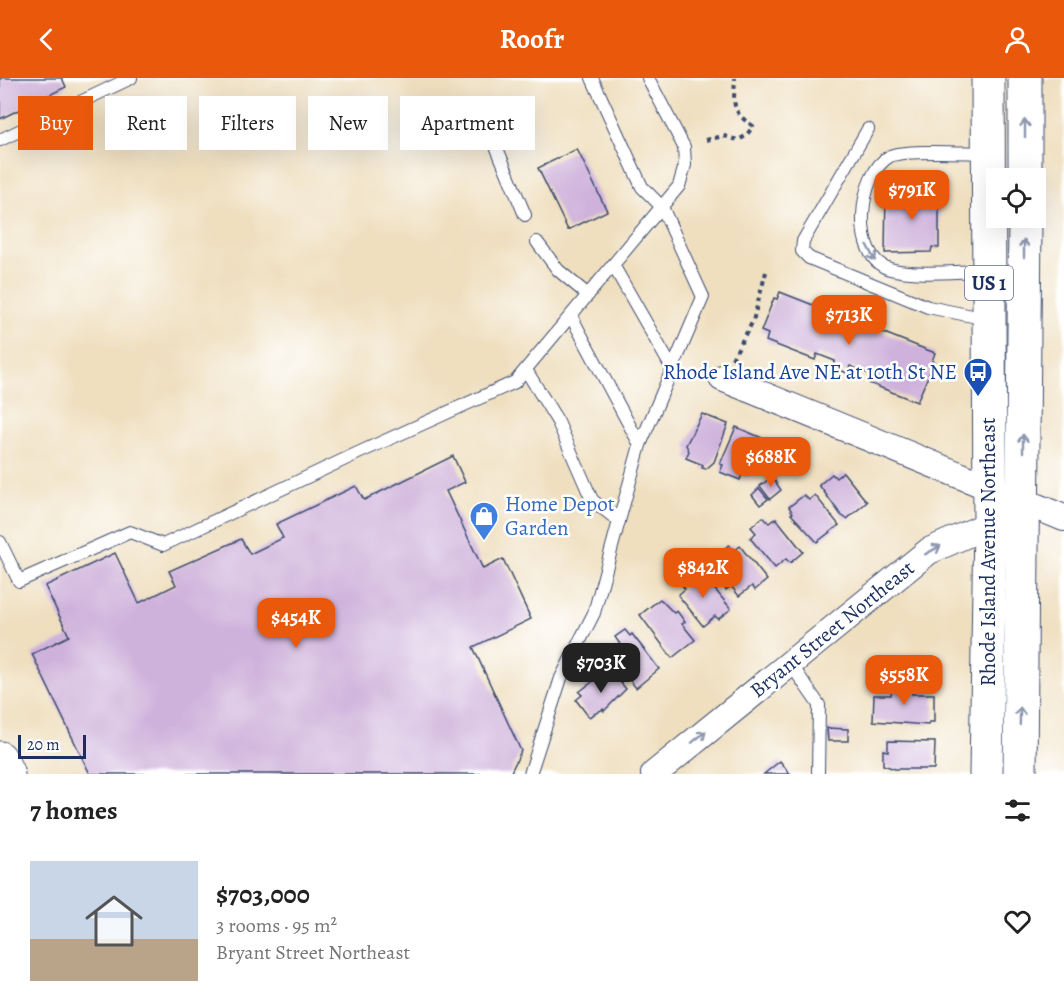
<!DOCTYPE html>
<html lang="en">
<head>
<meta charset="utf-8">
<style>
  :root { --surface:#fff; --page:#f6f6f6; --text:#222; --muted:#767676; --line:#e0e0e0; --accent:#ea580c }
  body { margin:0; font-family:Alegreya,serif; background:var(--page); color:var(--text); height:100vh; display:flex; flex-direction:column; font-size:22px; white-space:nowrap }
  * { box-sizing:border-box; margin:0 }
  p { font-size:20px; color:var(--muted) }
  .icon { flex:none; width:33px; height:33px; fill:none; stroke:currentColor; stroke-width:2; stroke-linecap:round; stroke-linejoin:round }
  .map { position:relative; height:696px; overflow:hidden }
  .sheet { display:flex; flex-direction:column; background:var(--surface); flex:1 }
  .sheet>* { flex:none }
  .top-card { position:absolute; left:18px; top:18px; width:600px; height:54px; display:flex; gap:12px }
  .fabs { position:absolute; left:986px; top:90px; display:grid; gap:12px }
  .fabs a { display:grid; place-items:center; width:60px; height:60px; border-radius:0px; background:var(--surface); box-shadow:0 6px 24px #0002; font-size:30px }
  .scale { position:absolute; left:18px; bottom:15px; width:68px; box-sizing:border-box; padding-left:6px; border:3px solid #1b2f5e; border-top:0; font-size:16px; line-height:21px; white-space:nowrap; color:#1b2f5e; -webkit-text-stroke:4px #fff; paint-order:stroke }
  .price { position:absolute; translate:-50% -51px; padding:0 14px; border-radius:12px; background:var(--accent); color:#fff; font-size:20px; line-height:39px; filter:drop-shadow(0 2px 3px #0008) }
  .price::after { content:''; position:absolute; left:50%; top:36px; width:18px; height:14px; margin-left:-9px; background:inherit; clip-path:polygon(0 0,100% 0,50% 100%) }
  .price.selected { background:#222; color:#fff }
  ul { padding:0; list-style:none }
  li { display:flex; align-items:center; gap:18px; height:150px; padding:0 30px }
  li+li { border-top:2px solid var(--line) }
  li span { display:grid; place-items:center; flex:none; width:168px; height:120px; border-radius:0px; color:#555 }
  li>.icon { margin-inline-start:auto }
  span .icon { width:72px; height:72px; fill:#fffc; stroke-width:1 }
  li b { font-size:26px }
  h2 { display:flex; justify-content:space-between; align-items:center; height:72px; padding:0 30px; font-size:26px }
  .tag { padding:0 21px; border-radius:0px; background:var(--surface); box-shadow:0 6px 24px #0002; font-size:21px; line-height:54px }
  .tag.selected { background:var(--accent); color:#fff }
  header { display:flex; justify-content:space-between; align-items:center; height:78px; padding:0 30px; background:var(--accent); color:#fff; font-size:27px; font-weight:600 }
  .map>svg:first-child { display:block }
  .building { fill:#cfb2db }
  .lines { fill:none; stroke-linecap:round; stroke-linejoin:round }
  .service-casing { stroke:#3b496d; stroke-width:14 }
  .minor-casing { stroke:#3b496d; stroke-width:28 }
  .primary-casing { stroke:#3b496d; stroke-width:35 }
  .path { stroke:#3b496d; stroke-width:4; stroke-dasharray:4.5 4.5; stroke-linecap:butt }
  .service { stroke:#fff; stroke-width:12 }
  .minor { stroke:#fff; stroke-width:26 }
  .primary { stroke:#fff; stroke-width:33 }
  .oneway { stroke:#8d97ae }
  .labels { text-anchor:middle; dominant-baseline:central; stroke-width:5; stroke-linejoin:round; paint-order:stroke }
  .shield { fill:#fff; stroke:#5f6d8e; stroke-width:1.5 }
  .shield-label { font-size:20px; font-weight:bold; fill:#1b2f5e }
  .transit-label { font-size:21px; fill:#164399; stroke:#fff; text-anchor:end }
  .shop-label { font-size:21px; fill:#366cbe; stroke:#fff; text-anchor:start }
  .street-label { font-size:21px; fill:#1b2f5e; stroke:#fff }
</style>
</head>
<body>
<header><svg class="icon" aria-label="back" viewBox="0 0 24 24"><path d="M15 5l-7 7 7 7"/></svg>Roofr<svg class="icon" aria-label="person" viewBox="0 0 24 24"><circle cx="12" cy="8" r="4"/><path d="M4 21q1-7 8-7t8 7"/></svg></header>
<div class="map">
<svg width="1064" height="696" viewBox="0 0 1064 696">
  <rect width="100%" height="100%" fill="#fff"/>
  <filter id="ink" filterUnits="userSpaceOnUse"><feTurbulence type="fractalNoise" baseFrequency=".0167" numOctaves="2"/><feDisplacementMap in="SourceGraphic" scale="12" xChannelSelector="R" yChannelSelector="G"/><feConvolveMatrix kernelMatrix="1 2 1 2 8 2 1 2 1" color-interpolation-filters="sRGB"/></filter>
  <filter id="wash" filterUnits="userSpaceOnUse"><feTurbulence type="fractalNoise" baseFrequency=".008" numOctaves="4" result="noise"/><feDisplacementMap in="SourceGraphic" scale="24" xChannelSelector="R" yChannelSelector="G"/><feGaussianBlur stdDeviation="1.35" result="paint"/><feColorMatrix in="noise" values="0 0 0 0 0 0 0 0 0 0 0 0 0 0 0 0 0 1.4 0 .05"/><feComposite in="paint" operator="in"/></filter>
  <g filter="url(#wash)">
    <rect width="100%" height="100%" fill="#efdfbf"/>
    <g id="blocks">
      <g class="building">
        <path d="M0,0H62L66,9L0,41Z"/>
        <path d="M577,71L607,133L568,152L538,90Z"/>
        <path d="M886,111H932L931,118L939,119V170L932,169L931,174L885,175Z"/>
        <path d="M780,214L935,275L932,283L934,284L917,324L869,305L872,297L850,288L847,295L833,289L835,283L817,276L815,282L766,263L768,256L761,253L774,220L777,221Z"/>
        <path d="M702,336L728,346L714,384L706,391L702,390L703,387L686,380L689,373L686,367Z"/>
        <path d="M736,349L762,360L747,398L742,396L740,402L720,394L723,387L720,386Z"/>
        <path d="M453,378L465,404L446,413L483,491L503,481L531,541L473,569L521,673L510,696H90L32,576L69,558L45,508L115,475L139,525L176,507L169,493L241,461L250,476L283,460L276,446L356,408L364,422Z"/>
        <path d="M843,394L867,424L847,441L841,437L819,407L832,396L836,400Z"/>
        <path d="M772,399L781,412L770,421L760,408Z"/>
        <path d="M759,410L768,421L760,427L752,417Z"/>
        <path d="M804,417L809,422L815,417L839,447L817,464L791,436L793,435L789,429Z"/>
        <path d="M763,439L769,445L776,440L803,474L790,485L786,481L775,490L750,460L756,455L751,449Z"/>
        <path d="M729,467L734,473L740,468L767,502L755,512L752,508L739,518L731,508L726,512L716,499L720,496L714,489L721,484L716,477Z"/>
        <path d="M699,492L731,531L718,541L715,538L703,548L678,517L685,511L681,506Z"/>
        <path d="M660,521L674,535L677,533L685,544L682,546L695,562L672,580L640,537Z"/>
        <path d="M625,552L630,558L632,556L659,591L636,610L609,575L620,566L615,559Z"/>
        <path d="M609,591L626,611L604,633L603,631L589,639L576,622L582,617L579,614Z"/>
        <path d="M893,605H912V616H934V644H929L928,647L873,643L874,617H891Z"/>
        <path d="M827,650L848,651V663H828Z"/>
        <path d="M888,663L935,664L934,691H895L883,687V672L888,673Z"/>
        <path d="M780,683L790,696H764Z"/>
      </g>
    </g>
  </g>
  <g filter="url(#ink)">
    <use href="#blocks" fill-opacity="0" stroke="#3b496d" stroke-width="1.5"/>
    <g class="lines">
      <g class="service-casing">
        <g id="service">
          <path d="M868,51L803,163L802,173L809,180L928,229L987,241"/>
          <path d="M0,62L131,0"/>
          <path d="M496,68L525,137"/>
          <path d="M537,164L558,192L588,217"/>
          <path d="M613,187L673,292"/>
          <path d="M987,193C958,193 917,198 890,191C850,180 858,95 890,78C905,71 967,75 987,75"/>
          <path d="M571,238L640,367"/>
          <path d="M526,292L558,344L592,422L619,443L640,367L703,219L662,129L642,109L592,0"/>
          <path d="M0,464L19,503L130,454L163,467L358,375L515,304L679,108L685,87L684,69L648,0"/>
          <path d="M790,585L819,627L818,696"/>
          <path d="M530,696L561,600L594,535L619,443"/>
        </g>
      </g>
      <g class="minor-casing">
        <g id="minor">
          <path d="M722,300L1064,440"/>
          <path d="M654,696L929,473L990,446L1004,437"/>
        </g>
      </g>
      <g class="primary-casing">
        <g id="primary">
          <path d="M1025,100V0"/>
          <path d="M0,680L8,696"/>
          <path d="M986,696L990,446L988,0"/>
          <path d="M1020,696L1025,140"/>
        </g>
      </g>
      <g class="path">
        <path d="M706,62L724,58L738,62L746,58L753,48C730,33 734,25 735,0"/>
        <path d="M732,281L753,243L766,194"/>
      </g>
      <use href="#service" class="service"/>
      <use href="#minor" class="minor"/>
      <use href="#primary" class="primary"/>
    </g>
    <defs><path id="oneway-shaft" d="M-6 0H5M1.5-3L5.5 0L1.5 3" fill="none" stroke-width="1.6" stroke-linecap="round" stroke-linejoin="round" transform="scale(1.5)"/></defs>
    <g class="oneway">
      <use href="#oneway-shaft" transform="translate(1025 50) rotate(-90)"/>
      <use href="#oneway-shaft" transform="translate(1024 170) rotate(-90)"/>
      <use href="#oneway-shaft" transform="translate(871 175) rotate(62)"/>
      <use href="#oneway-shaft" transform="translate(1023 365) rotate(-90)"/>
      <use href="#oneway-shaft" transform="translate(933 472) rotate(-29)"/>
      <use href="#oneway-shaft" transform="translate(1020 638) rotate(-89)"/>
      <use href="#oneway-shaft" transform="translate(699 659) rotate(-39)"/>
    </g>
  </g>
  <defs>
    <g id="bus-pin" transform="scale(1.5)"><path d="M0 17L-7.5 6A9.5 9.5 0 1 1 7.5 6Z" fill="#1a4fb4" stroke="#fff"/><path d="M-5-6H5V4H4V6H2V4H-2V6H-4V4H-5ZM-3.5-4V0h7V-4ZM-3.5 1.2v1.5H-2V1.2ZM2 1.2v1.5H3.5V1.2Z" fill="#fff"/></g>
    <g id="shop-pin" transform="scale(1.5)"><path d="M0 17L-7.5 6A9.5 9.5 0 1 1 7.5 6Z" fill="#3f7fe0" stroke="#fff"/><path d="M-5-2.5h2.3a2.7 3.5 0 0 1 5.4 0H5L5.5 6h-11ZM-1.5-2.5h3a1.5 2.3 0 0 0-3 0Z" fill="#fff"/></g>
  </defs>
  <g fill-rule="evenodd">
    <use href="#bus-pin" x="978" y="294"/>
    <use href="#shop-pin" x="484" y="438"/>
  </g>
  <g class="labels">
    <rect class="shield" x="965" y="188" width="48" height="34" rx="4.5"/>
    <g class="shield-label">
      <text x="989" y="205">US 1</text>
    </g>
    <g class="transit-label">
      <text x="957" y="294">Rhode Island Ave NE at 10th St NE</text>
    </g>
    <g class="shop-label">
      <text x="505" y="426">Home Depot<tspan x="505" dy="24">Garden</tspan></text>
    </g>
    <g class="street-label">
      <text transform="translate(988 474) rotate(-90)">Rhode Island Avenue Northeast</text>
      <text transform="translate(832 551) rotate(-39)">Bryant Street Northeast</text>
    </g>
  </g>
</svg>
<div class="fabs">
<a><svg class="icon" aria-label="locate" viewBox="0 0 24 24"><circle cx="12" cy="12" r="6"/><path d="M12 2v4M12 18v4M2 12h4M18 12h4"/></svg></a>
</div>
<div class="scale">20 m</div>
<b class="price" style="left:912px;top:143px">$791K</b>
<b class="price" style="left:849px;top:268px">$713K</b>
<b class="price" style="left:771px;top:410px">$688K</b>
<b class="price" style="left:703px;top:521px">$842K</b>
<b class="price" style="left:296px;top:571px">$454K</b>
<b class="price selected" style="left:601px;top:616px">$703K</b>
<b class="price" style="left:904px;top:628px">$558K</b>
<div class="top-card">
<a class="tag selected">Buy</a>
<a class="tag">Rent</a>
<a class="tag">Filters</a>
<a class="tag">New</a>
<a class="tag">Apartment</a>
</div>
</div>
<section class="sheet">
<h2>7 homes<svg class="icon" aria-label="filters" viewBox="0 0 24 24"><path d="M4 7h16M4 17h16"/><circle cx="9" cy="7" r="2"/><circle cx="15" cy="17" r="2"/></svg></h2>
<ul>
<li><span style="background:linear-gradient(#c9d6e8 65%,#b9a48a 0)"><svg class="icon" aria-label="home" viewBox="0 0 24 24"><path d="M3 11l9-7 9 7M6 9v11h12V9"/></svg></span><div><b>$703,000</b><p>3 rooms · 95 m²</p><p>Bryant Street Northeast</p></div><svg class="icon" aria-label="heart" viewBox="0 0 24 24"><path d="M12 20l-8-8c-3-5 5-10 8-4 3-6 11-1 8 4z"/></svg></li>
</ul>
</section>
</body>
</html>
